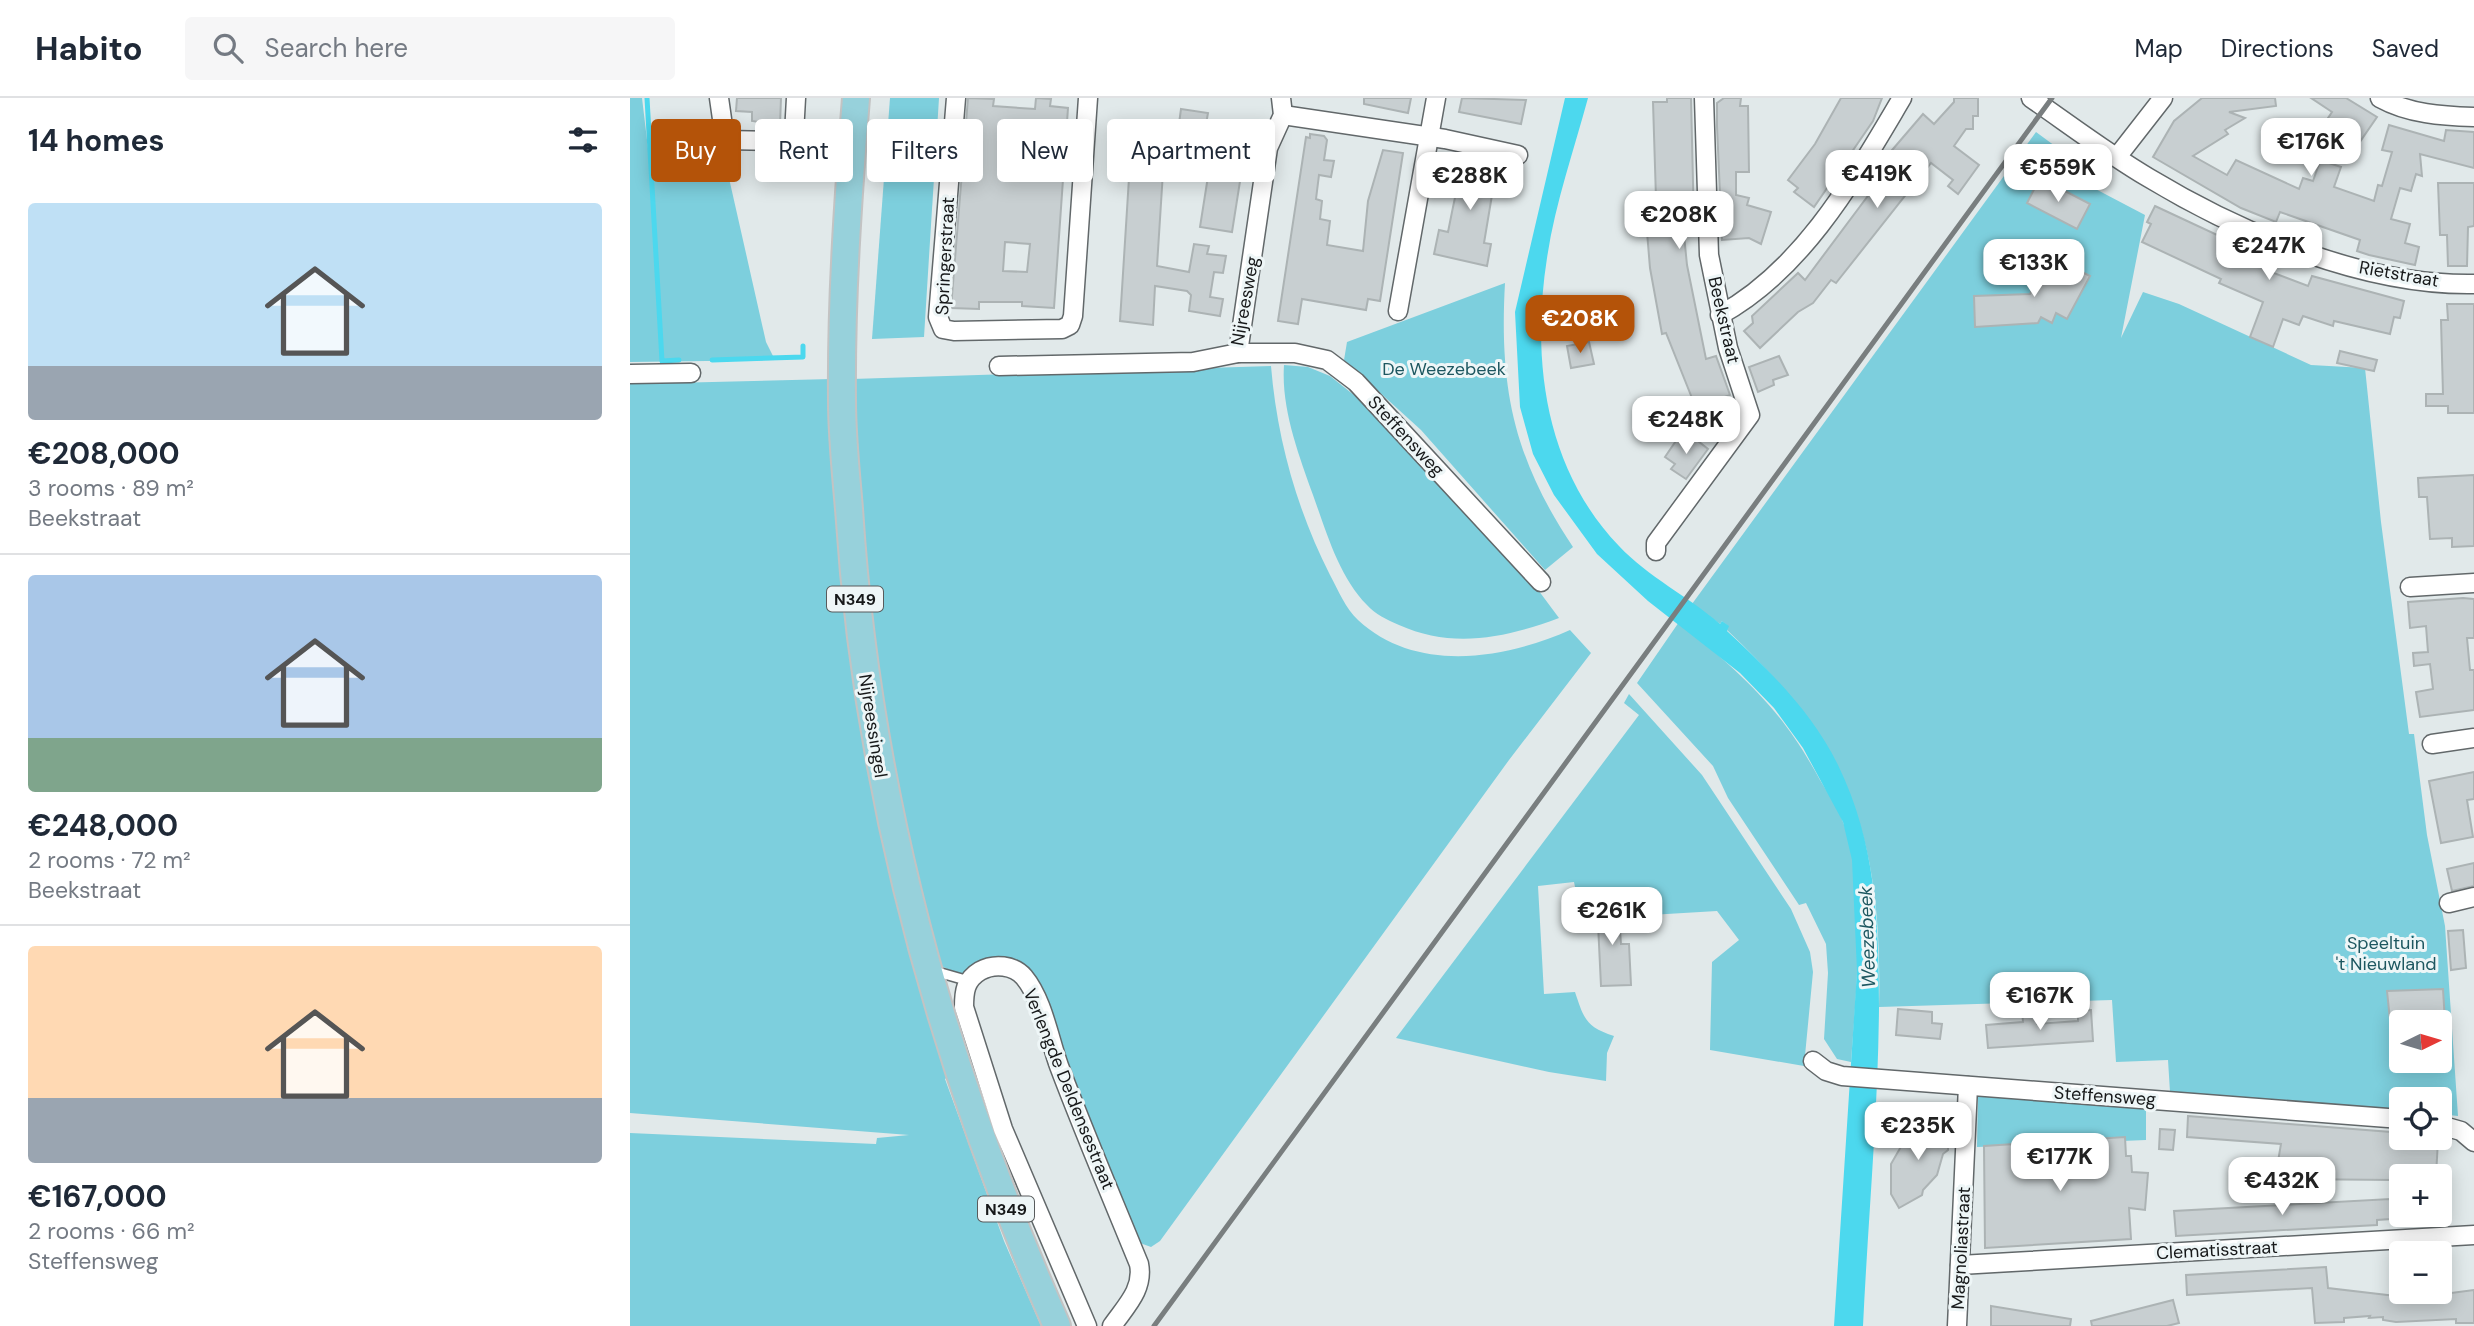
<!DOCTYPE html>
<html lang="en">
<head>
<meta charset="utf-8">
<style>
  :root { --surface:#fff; --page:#f6f6f7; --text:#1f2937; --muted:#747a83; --line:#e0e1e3; --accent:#b45309 }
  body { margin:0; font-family:"DM Sans",sans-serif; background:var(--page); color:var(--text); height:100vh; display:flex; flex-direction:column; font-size:26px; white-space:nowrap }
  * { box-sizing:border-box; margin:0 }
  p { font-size:23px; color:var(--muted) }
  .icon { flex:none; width:38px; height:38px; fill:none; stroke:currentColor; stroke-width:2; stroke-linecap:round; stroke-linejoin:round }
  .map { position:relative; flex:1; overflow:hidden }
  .panel { display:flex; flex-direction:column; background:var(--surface); width:630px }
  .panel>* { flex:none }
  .top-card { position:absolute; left:21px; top:21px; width:665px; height:63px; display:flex; gap:14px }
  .needle { width:46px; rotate:85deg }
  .buttons { position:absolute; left:1759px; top:912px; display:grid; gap:14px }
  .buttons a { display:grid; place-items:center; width:63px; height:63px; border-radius:7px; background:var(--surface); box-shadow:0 4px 18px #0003; font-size:35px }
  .price { position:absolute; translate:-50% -60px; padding:0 16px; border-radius:14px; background:#fff; color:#222; font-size:23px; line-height:46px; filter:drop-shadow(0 2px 4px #0008) }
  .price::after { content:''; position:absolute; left:50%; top:42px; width:21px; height:16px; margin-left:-10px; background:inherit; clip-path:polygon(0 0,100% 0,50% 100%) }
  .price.on { background:var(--accent); color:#fff }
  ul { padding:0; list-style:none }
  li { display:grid; align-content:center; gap:14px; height:371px; padding:0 28px }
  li+li { border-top:2px solid var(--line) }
  li span { display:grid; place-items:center; height:217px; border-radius:7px; color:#555 }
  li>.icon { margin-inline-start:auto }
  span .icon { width:126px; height:126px; fill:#fffc; stroke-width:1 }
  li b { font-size:30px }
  h2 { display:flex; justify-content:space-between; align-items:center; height:84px; padding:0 28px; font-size:30px }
  .tag { padding:0 24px; border-radius:7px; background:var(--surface); box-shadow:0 4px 18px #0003; font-size:24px; line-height:63px }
  .tag.on { background:var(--accent); color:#fff }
  header { display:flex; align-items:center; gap:42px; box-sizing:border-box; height:98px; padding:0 35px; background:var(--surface); border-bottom:2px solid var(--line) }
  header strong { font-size:33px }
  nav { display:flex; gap:38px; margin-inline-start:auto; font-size:24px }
  .search { width:490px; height:63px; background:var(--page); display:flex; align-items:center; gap:18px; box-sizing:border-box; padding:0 24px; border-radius:7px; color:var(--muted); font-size:26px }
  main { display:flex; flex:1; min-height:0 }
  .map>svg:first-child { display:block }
  .green { fill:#7dcfdd; fill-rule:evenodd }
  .water { fill:#4cd8ee }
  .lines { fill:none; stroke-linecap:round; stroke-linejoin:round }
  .stream { stroke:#4cd8ee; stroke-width:5 }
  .building { fill:#c8cfd1; stroke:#acb3b4; stroke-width:2; fill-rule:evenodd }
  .service-casing { stroke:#62686a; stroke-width:12 }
  .minor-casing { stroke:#62686a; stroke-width:21 }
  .primary-casing { stroke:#c3c3c3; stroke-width:30 }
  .service { stroke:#fff; stroke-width:9 }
  .minor { stroke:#fff; stroke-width:18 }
  .primary { stroke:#97d1db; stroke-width:26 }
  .rail { stroke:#797e7f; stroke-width:5 }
  .labels { text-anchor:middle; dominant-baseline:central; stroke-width:6; stroke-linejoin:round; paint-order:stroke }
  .shield { fill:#eef6f7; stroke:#585b5c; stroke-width:2 }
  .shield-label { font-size:16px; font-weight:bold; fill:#17191a }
  .street-label { font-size:18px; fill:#17191a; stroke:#eef6f7 }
  .park-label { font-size:18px; fill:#1d5760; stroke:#eef6f7 }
  .water-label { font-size:19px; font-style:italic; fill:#1d5760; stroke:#eef6f7 }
</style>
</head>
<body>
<header>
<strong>Habito</strong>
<div class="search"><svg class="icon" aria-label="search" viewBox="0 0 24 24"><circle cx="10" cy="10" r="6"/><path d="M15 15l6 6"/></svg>Search here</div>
<nav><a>Map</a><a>Directions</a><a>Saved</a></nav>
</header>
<main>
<section class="panel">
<h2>14 homes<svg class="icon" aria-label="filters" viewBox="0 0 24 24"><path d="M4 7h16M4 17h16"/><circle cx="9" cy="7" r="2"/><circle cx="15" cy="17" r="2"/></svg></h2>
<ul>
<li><span style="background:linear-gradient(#bfe0f5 75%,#9aa5b1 0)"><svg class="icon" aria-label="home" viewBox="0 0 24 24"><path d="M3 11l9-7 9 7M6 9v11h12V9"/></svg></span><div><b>€208,000</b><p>3 rooms · 89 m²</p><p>Beekstraat</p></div></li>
<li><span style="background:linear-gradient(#a9c7e8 75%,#7fa58c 0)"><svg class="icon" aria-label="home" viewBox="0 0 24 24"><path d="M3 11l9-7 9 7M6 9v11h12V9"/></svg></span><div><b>€248,000</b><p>2 rooms · 72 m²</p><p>Beekstraat</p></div></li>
<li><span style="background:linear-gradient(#ffd9b3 70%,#9aa5b1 0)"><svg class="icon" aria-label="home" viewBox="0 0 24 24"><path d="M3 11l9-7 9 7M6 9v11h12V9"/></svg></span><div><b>€167,000</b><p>2 rooms · 66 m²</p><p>Steffensweg</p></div></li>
</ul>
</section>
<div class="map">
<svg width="1844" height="1228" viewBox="0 0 1844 1228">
  <rect width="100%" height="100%" fill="#e1e9ea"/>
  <g class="green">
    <path d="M0,0H12L20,67L94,58L136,244L145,262L0,264Z"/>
    <path d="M260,0H309L294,239L242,241Z"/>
    <path d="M1406,34L1425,48L1416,61L1421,65L1431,52L1464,71L1456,86L1515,117L1491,240L1513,194L1549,206L1681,267L1735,270L1751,424L1779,636H1784L1797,737L1815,828L1828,1018L1810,1016V1001H1771V1012L1540,994L1538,962L1486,964L1482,902L1249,909C1253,741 1221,648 1097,532L1098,528L1092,523L1090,526L1062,506ZM1771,924H1810V962H1771Z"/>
    <path d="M875,185C869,290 884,361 943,449L915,472L791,332L714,262L717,244Z"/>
    <path d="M654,267L678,269L700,278L739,309L897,477L929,520C876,540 822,551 769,527C757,522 745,516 737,507C709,479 696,433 683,397C669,357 651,311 654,267Z"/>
    <path d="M641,268C647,341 667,412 700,477C708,492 716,511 728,522C786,576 875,561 940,532L961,555L879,662L530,1143L521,1149L510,1145L448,998L411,892L368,860L353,863L332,879L308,866L282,773L233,485L222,281Z"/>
    <path d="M202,281L214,487L318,979L315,981L374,1143L411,1228H0V1035L246,1046L247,1040L279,1037L0,1015V286Z"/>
    <path d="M1049,524C1112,577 1150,608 1190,682C1198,695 1208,710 1213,724C1237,788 1226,896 1221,964L1207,961L1194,941L1198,875L1196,846L1176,805L1169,807L1098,700L1083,668L1007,585Z"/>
    <path d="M999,596L1072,677L1161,811L1180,854L1183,874L1174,968L1080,952L1082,864L1109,842L1087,813L1020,817L1019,790L946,794L944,784L908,788L914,896L945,894C954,921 956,929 984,938L977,955L976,983L919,974L766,940L1009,617L994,605Z"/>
    <path d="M1361,997L1516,1011V1042L1347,1049L1348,998Z"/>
  </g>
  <path class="water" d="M935,0H958C944,52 925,106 917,160C901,262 915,371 989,448C1018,479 1058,498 1090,526L1092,523L1099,528L1097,533C1139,572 1182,614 1208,667C1246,745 1249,824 1249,910C1248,1016 1238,1122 1233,1228H1204L1227,873L1222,762L1213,724L1173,650L1144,610L1110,575L1018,503L967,456L924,397L903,356L890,309L885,214Z"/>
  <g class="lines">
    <g class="stream">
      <path d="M17,0L32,263L49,262"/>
      <path d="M82,262L173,259V248"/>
    </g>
  </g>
  <g class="building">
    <path d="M107,0H151L150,27L122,23V14L106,13Z"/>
    <path d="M338,0L364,1L363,8L405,11L406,0L421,1L420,8L438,10L424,210L392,208V204H349V211L321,210ZM375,144L400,146L397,174L373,173Z"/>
    <path d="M734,0H781L778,15L734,6Z"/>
    <path d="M832,0L896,2L891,26L829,14Z"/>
    <path d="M1037,0H1061L1064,126L1053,127L1057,167L1076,261L1086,258L1100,297L1066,310L1036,235L1032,236L1020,170L1017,134L1027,133L1023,4H1037Z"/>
    <path d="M1094,0H1111L1110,8H1118L1119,74H1106V97L1119,100L1117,107L1141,114L1131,146L1119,140L1092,142L1087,28V5Z"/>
    <path d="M1211,0H1252L1243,23L1184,109L1164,94L1168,90L1158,82L1185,46Z"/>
    <path d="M1324,0H1348V18H1343V31H1336L1324,48L1349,67L1328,96L1318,88L1323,82L1301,65L1206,185L1201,182L1183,205L1168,214L1130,250L1114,233L1123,225L1122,218L1168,175L1175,182L1258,71L1251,65L1293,16L1304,26L1324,4Z"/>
    <path d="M1572,0H1645L1646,8L1599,14L1615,20L1595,32L1598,36L1563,58L1597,77L1606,62L1669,91L1673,80L1683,83L1690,63L1696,64L1711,69L1704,89L1744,103L1748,87L1752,88L1762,54L1752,52L1759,27L1814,43L1816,32L1844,34V70L1790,56L1792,78L1786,76L1781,93L1770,90L1761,121L1780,126L1775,145L1789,149L1785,167L1739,157L1727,153L1730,142L1650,114L1646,124L1611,110L1523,59L1544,23Z"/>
    <path d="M1681,0H1716L1747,19L1727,48L1718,42L1714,49L1688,35L1702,14Z"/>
    <path d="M551,11L578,15L574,37L548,33Z"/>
    <path d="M680,36L694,38L697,42L694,62L704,63L701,79L689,77L686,101L692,103L690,121L700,123L697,147L733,153L738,103L753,52L773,55L750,203L738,201L736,212L672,201L668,226L648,223L676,39L680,40Z"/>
    <path d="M520,57L534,58L527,168L559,174L564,146L579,148L577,156L596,158L593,175L584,174L580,199L593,201L590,218L559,213L561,197L557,193L525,188L523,227L490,223L500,64L519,65Z"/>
    <path d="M824,61L877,72L873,93L863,91L854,145L861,146L857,168L804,156L809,132L818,134L822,114L827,90L819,88Z"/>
    <path d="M579,72L611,77L602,134L570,129Z"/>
    <path d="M1410,80L1460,106L1447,131L1397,105Z"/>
    <path d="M1808,85H1844V128L1838,129L1837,168H1818L1817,137H1810Z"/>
    <path d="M1525,108L1645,164L1641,174L1678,188L1682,178L1774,203L1770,220L1764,219L1760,236L1704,223L1703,228L1673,218L1669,227L1653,221L1643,249L1620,239L1633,204L1589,185L1591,181L1512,144L1521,126L1517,124Z"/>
    <path d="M1420,158L1460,178L1437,221L1426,215L1422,225L1411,219L1408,225L1345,229L1344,198L1400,196Z"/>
    <path d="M1817,206H1844V315H1818V308H1796V296H1813L1811,222H1818Z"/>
    <path d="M959,244L964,266L941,270L937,248Z"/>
    <path d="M1710,253L1747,262L1744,273L1707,265Z"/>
    <path d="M1149,258L1158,277L1143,282L1144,287L1128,294L1119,269Z"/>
    <path d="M1050,337L1060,345L1064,340L1078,351L1056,381L1041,371L1045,366L1035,359Z"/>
    <path d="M1844,377V448L1822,449V440L1800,441L1797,399H1789L1788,380Z"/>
    <path d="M1833,500L1844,501V540H1837L1840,572H1844V612L1790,619L1786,594L1803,591L1800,566L1784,568L1783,555L1798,554L1796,528L1780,530L1778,504Z"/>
    <path d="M1844,674V701L1837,702L1843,739L1811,745L1799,683Z"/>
    <path d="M1844,765V788L1822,793L1817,771Z"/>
    <path d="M988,804L991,846H999L1001,887L971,888L967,805Z"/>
    <path d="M1833,832L1836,870L1821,872L1818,833Z"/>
    <path d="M1813,891L1815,924L1760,922L1757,893Z"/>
    <path d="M1268,911L1302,914V925L1312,926L1310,941L1266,937Z"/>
    <path d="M1407,912V926L1448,923V913L1461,912L1463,943L1358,950L1356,927L1393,924L1392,913Z"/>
    <path d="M1558,1018L1761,1034V1040L1808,1042L1806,1078H1763V1082L1645,1081L1651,1046L1557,1039Z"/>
    <path d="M1302,1025H1318V1052L1313,1056L1307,1077L1293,1092L1292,1097L1269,1110L1261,1096V1066L1276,1040Z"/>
    <path d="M1530,1031L1545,1032L1543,1052L1529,1051Z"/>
    <path d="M1495,1039L1496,1058H1501L1502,1074L1518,1075L1515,1112L1499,1110L1501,1141L1355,1150L1354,1048Z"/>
    <path d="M1760,1101L1761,1121L1747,1122V1127L1546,1138L1544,1113Z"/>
    <path d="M1696,1169L1698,1190L1783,1200L1844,1192V1225H1826V1221L1766,1224L1753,1222V1219L1739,1220L1740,1218L1714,1220V1224L1685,1225L1682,1190L1557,1197L1556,1177Z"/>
    <path d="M1543,1202L1549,1225L1537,1228H1462L1461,1223Z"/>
    <path d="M1361,1208L1441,1221L1440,1228H1361Z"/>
  </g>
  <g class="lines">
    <g class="service-casing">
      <path id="service" d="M304,873L339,883"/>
    </g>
    <g class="minor-casing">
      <g id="minor">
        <path d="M89,0L95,42L154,43L164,36L166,0"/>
        <path d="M326,0L308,219L313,231L324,233L432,231L440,227L443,218L458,0"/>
        <path d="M1401,0C1440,27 1478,56 1519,80C1612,136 1735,188 1844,186"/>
        <path d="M1750,0C1779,16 1812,18 1844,19"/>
        <path d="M653,17L815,41L888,57"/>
        <path d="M1487,59L1533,0"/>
        <path d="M768,213L806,0"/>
        <path d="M1090,217C1174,171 1225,79 1272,0"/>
        <path d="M608,255L638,50L653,17L651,0"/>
        <path d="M369,268L563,264L608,255H665L697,262L726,284L911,484"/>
        <path d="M0,276L61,275"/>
        <path d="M1026,453V445L1120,317L1098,250L1079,157L1074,0"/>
        <path d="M1780,489L1844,485"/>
        <path d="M1802,646L1844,640"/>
        <path d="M1819,805L1844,799"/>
        <path d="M1183,963L1196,973L1212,978L1771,1021"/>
        <path d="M1810,1027L1831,1033L1844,1044"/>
        <path d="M1330,1167L1844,1137"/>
        <path d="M457,1228L373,1031L334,909C334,894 335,882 350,873C364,865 384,867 394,879C413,902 419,940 429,968C454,1034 482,1100 509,1166C514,1191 496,1208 482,1228"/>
        <path d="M1327,1228L1338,988"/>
      </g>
    </g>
    <g class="primary-casing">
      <path id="primary" d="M226,0C218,101 211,202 212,303C212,339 216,375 219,411C237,695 312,968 427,1228"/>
    </g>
    <use href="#service" class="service"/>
    <use href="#minor" class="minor"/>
    <use href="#primary" class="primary"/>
    <path class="rail" d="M524,1228L1422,0"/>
  </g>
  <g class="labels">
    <g class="shield">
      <rect x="197" y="488.5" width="56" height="25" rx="5"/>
      <rect x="348" y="1098.5" width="56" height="25" rx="5"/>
    </g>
    <g class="shield-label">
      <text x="225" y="501">N349</text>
      <text x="376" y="1111">N349</text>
    </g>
    <g class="street-label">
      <text transform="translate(315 158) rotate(-87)">Springerstraat</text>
      <text transform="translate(1769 176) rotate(10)">Rietstraat</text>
      <text transform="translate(615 203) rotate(-80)">Nijreesweg</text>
      <text transform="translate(1094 222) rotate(77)">Beekstraat</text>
      <text transform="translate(776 338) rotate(47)">Steffensweg</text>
      <text transform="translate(243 628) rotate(81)">Nijreessingel</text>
      <text transform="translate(439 991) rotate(68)">Verlengde Deldensestraat</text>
      <text transform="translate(1475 998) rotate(4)">Steffensweg</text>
      <text transform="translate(1331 1150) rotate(-87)">Magnoliastraat</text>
      <text transform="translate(1587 1152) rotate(-3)">Clematisstraat</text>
    </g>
    <g class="park-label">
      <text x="814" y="271">De Weezebeek</text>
      <text x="1756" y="845">Speeltuin<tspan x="1756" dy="21">'t Nieuwland</tspan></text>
    </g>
    <g class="water-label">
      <text transform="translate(1237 839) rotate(-92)">Weezebeek</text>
    </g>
  </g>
</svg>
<div class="buttons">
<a><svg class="needle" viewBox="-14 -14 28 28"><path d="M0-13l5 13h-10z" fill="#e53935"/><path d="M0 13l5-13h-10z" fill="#747a83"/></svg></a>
<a><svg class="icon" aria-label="locate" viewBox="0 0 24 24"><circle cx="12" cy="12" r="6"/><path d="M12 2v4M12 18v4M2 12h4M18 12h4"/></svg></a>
<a>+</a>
<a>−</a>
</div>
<b class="price" style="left:1681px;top:80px">€176K</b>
<b class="price" style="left:1428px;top:106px">€559K</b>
<b class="price" style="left:1247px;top:112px">€419K</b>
<b class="price" style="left:840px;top:114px">€288K</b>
<b class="price" style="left:1049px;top:153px">€208K</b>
<b class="price" style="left:1639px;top:184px">€247K</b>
<b class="price" style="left:1404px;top:201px">€133K</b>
<b class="price on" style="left:950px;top:257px">€208K</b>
<b class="price" style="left:1056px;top:358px">€248K</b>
<b class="price" style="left:982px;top:849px">€261K</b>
<b class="price" style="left:1410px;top:934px">€167K</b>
<b class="price" style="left:1288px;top:1064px">€235K</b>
<b class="price" style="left:1430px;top:1095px">€177K</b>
<b class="price" style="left:1652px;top:1119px">€432K</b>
<div class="top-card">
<a class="tag on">Buy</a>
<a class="tag">Rent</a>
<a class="tag">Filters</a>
<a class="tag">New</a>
<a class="tag">Apartment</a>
</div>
</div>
</main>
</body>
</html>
